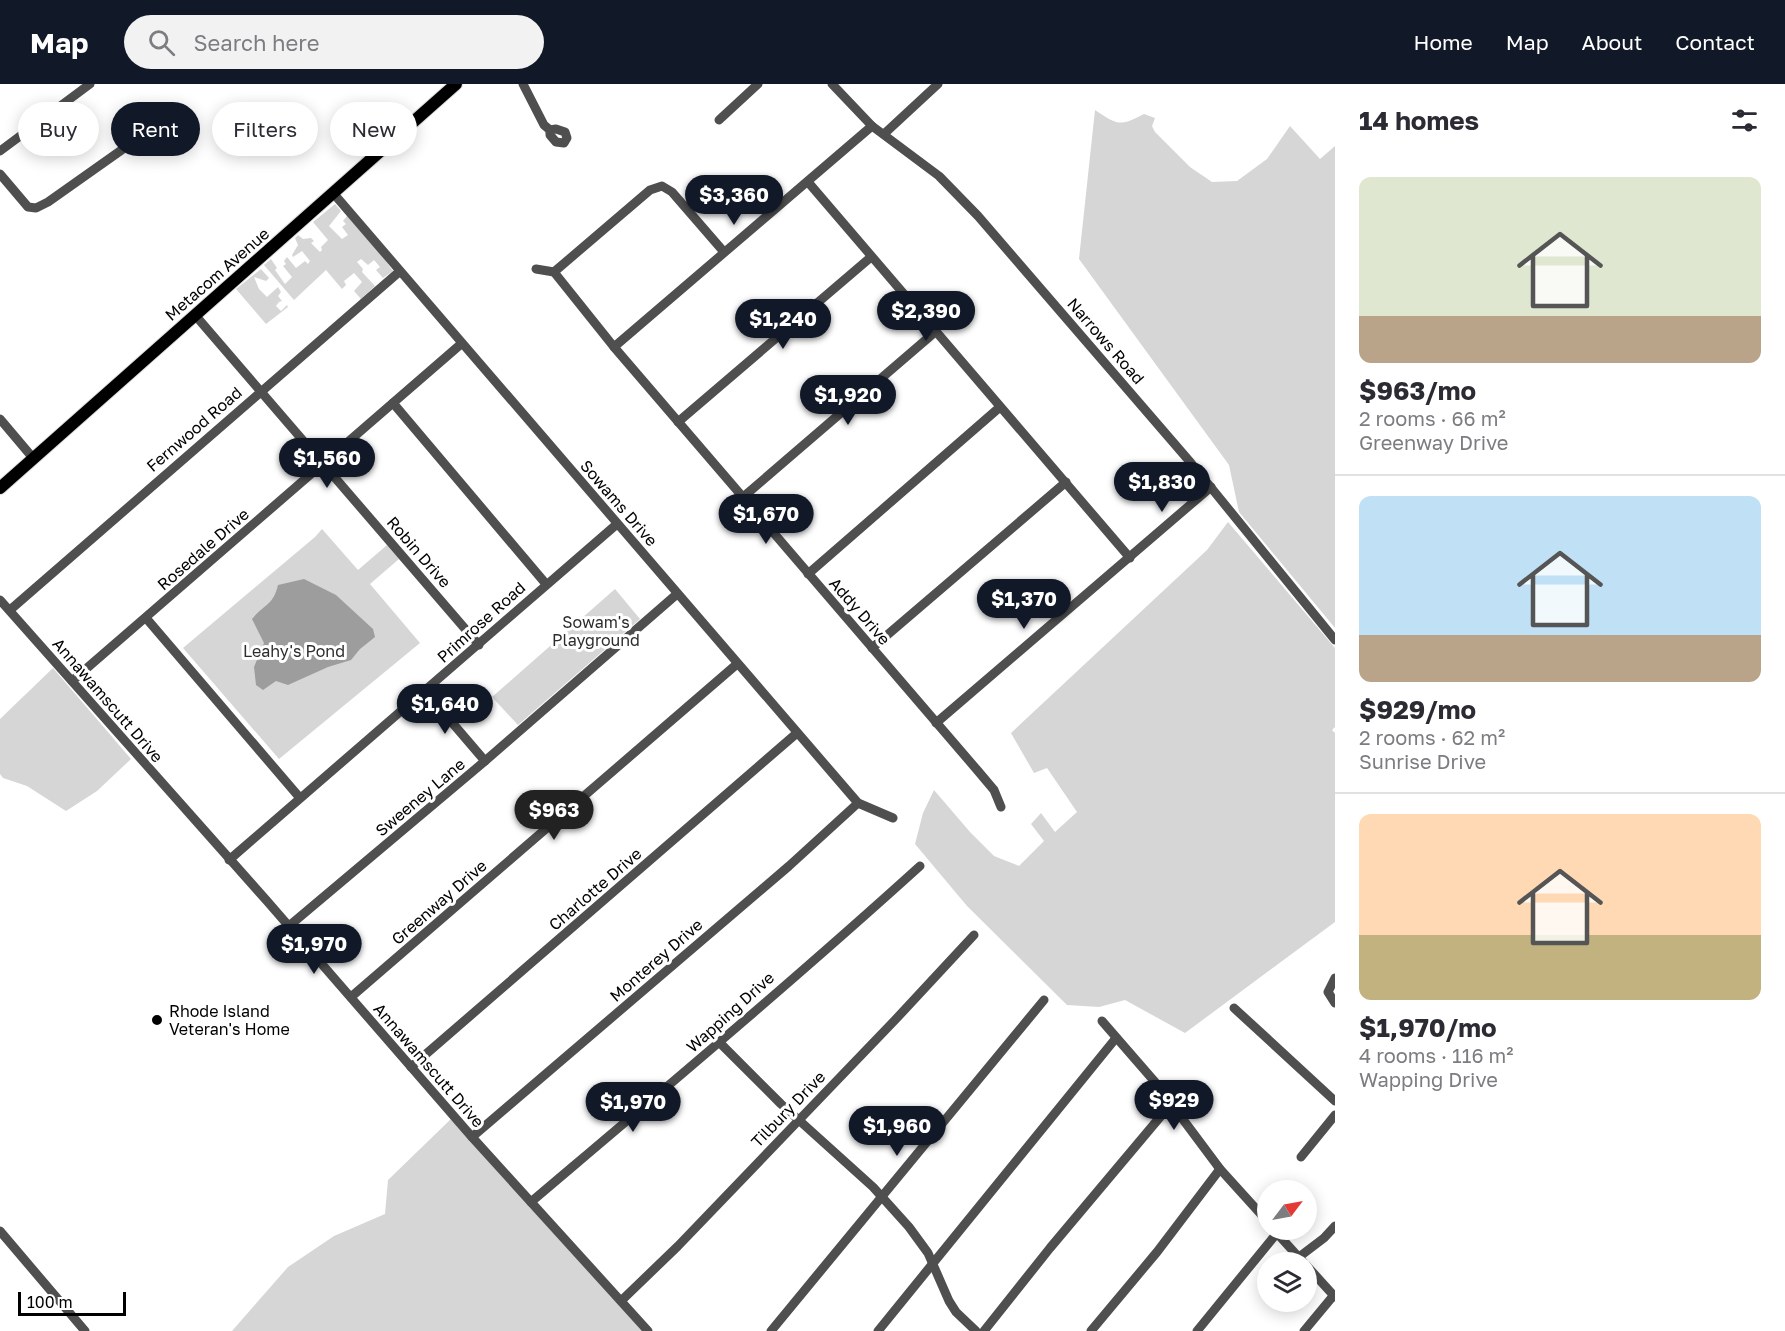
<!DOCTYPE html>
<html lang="en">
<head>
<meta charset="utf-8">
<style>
  :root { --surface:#fff; --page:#f2f2f3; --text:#2b2b33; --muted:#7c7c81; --line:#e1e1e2; --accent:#111827 }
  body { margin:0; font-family:"Golos Text",sans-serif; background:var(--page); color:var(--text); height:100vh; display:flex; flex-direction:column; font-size:22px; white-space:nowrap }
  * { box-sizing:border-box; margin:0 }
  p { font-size:20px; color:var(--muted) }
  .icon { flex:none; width:33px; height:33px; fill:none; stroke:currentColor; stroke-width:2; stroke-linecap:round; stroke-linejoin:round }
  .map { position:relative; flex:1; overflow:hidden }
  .details { display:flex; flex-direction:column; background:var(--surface); width:450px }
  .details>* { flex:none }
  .hud { position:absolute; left:18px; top:18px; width:570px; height:54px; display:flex; gap:12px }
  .needle { width:39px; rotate:58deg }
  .tools { position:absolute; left:1257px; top:1096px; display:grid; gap:12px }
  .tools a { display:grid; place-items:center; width:60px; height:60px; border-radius:50%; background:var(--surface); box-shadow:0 3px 15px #0003; font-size:30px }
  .scale { position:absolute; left:18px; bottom:15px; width:108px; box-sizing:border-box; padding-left:6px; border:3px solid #000; border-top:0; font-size:16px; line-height:21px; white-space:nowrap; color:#000; -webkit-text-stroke:4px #fff; paint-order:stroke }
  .price { position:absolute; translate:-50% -51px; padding:0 14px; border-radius:21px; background:var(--accent); color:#fff; font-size:20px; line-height:39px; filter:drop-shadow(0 2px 3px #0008) }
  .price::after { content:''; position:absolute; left:50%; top:36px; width:18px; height:14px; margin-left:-9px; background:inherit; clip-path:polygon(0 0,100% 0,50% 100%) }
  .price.active { background:#222; color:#fff }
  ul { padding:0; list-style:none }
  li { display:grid; align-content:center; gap:12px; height:318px; padding:0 24px }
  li+li { border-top:2px solid var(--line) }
  li span { display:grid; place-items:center; height:186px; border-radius:12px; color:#555 }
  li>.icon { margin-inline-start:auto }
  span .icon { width:108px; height:108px; fill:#fffc; stroke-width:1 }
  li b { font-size:26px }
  h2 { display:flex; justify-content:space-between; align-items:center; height:72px; padding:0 24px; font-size:26px }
  .pill { padding:0 21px; border-radius:27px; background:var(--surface); box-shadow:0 3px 15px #0003; font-size:21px; line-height:54px }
  .pill.active { background:var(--accent); color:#fff }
  header { display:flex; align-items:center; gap:36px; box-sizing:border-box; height:84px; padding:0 30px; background:var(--accent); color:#fff }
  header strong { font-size:28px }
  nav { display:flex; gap:33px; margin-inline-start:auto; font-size:21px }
  .search { width:420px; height:54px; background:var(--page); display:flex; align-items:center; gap:15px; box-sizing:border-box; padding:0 21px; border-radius:33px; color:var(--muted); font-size:22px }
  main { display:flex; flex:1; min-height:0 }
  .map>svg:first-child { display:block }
  .green { fill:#d6d6d6 }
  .water { fill:#9d9d9d }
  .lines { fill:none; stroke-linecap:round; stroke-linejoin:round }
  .major-casing { stroke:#dbdbdb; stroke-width:14 }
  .minor { stroke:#4f4f4f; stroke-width:9 }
  .major { stroke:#000; stroke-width:12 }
  .poi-dot { fill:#000; stroke:#fff; stroke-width:2 }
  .labels { text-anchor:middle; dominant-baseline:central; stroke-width:6; stroke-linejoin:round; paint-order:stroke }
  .street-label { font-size:16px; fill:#000; stroke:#fff }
  .park-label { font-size:16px; fill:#2d2d2d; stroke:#fff }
  .poi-label { font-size:16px; fill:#000; stroke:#fff; text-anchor:start }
</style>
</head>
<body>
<header>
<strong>Map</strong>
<div class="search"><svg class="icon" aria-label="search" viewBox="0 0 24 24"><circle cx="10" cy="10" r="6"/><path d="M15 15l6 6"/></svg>Search here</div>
<nav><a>Home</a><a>Map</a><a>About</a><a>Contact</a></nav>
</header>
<main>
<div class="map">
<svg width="1335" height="1247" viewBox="0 0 1335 1247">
  <rect width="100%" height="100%" fill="#fff"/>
  <g class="green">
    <path d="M1095,26C1118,41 1119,43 1144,30L1155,34L1152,42L1155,48L1190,83L1212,98L1237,97L1267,75L1290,42L1320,75L1335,62V544L1239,428L1229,381L1079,175Z"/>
    <path d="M335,120L341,127L329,142L342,155L348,151L342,143L346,140L343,137L347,132L375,163L393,187L383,194L376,186L380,183L374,176L368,181L361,175L357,178L363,185L362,188L375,202L361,215L354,207L362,198L354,189L344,197L346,201L342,205L326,186L294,216L264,181L271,175L277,184L275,186L285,200L292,193L283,182L286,180L284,177L287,173L296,184L305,177L308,180L310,177L302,167L293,173L292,171L298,161L295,154L298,151L303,155L311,154L314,157L311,159L320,168L322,166L321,163L328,156L313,138Z"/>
    <path d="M261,185L269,194L266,197L254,193L259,205L267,213L278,203L281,208L278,212L282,217L279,218L276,222L281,227L287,221L288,223L266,240L236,205Z"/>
    <path d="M1228,438L1335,564V643L1332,646L1335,649V838L1185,949L1125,916L1099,923L1067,921L967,822L915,760L923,729L934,706L970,748L994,772L1019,782L1044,757L1031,740L1041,729L1055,748L1077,728L1047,684L1034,689L1011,649L1207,466Z"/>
    <path d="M322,445L358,486L387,461L399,475L370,500L420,559L279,675L183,564L315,453Z"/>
    <path d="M615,505L640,535L518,641L492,613Z"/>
    <path d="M53,584L131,675L97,707L66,727L27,702L3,694L0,690V635Z"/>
    <path d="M451,1035L646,1247H232L288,1183L334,1152L385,1130L388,1096Z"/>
  </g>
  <path class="water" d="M304,495L336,511L373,545L375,553L360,565L351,576L328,583L288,601L276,597L263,606L256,601L254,583L264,559L252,535C264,520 273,522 278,501Z"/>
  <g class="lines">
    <g class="major-casing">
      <path id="major" d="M0,404L456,0"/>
    </g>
    <g class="minor">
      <path d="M523,0L544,41L550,46"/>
      <path d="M832,0L872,42L939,92L978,132L1191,379L1335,556"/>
      <path d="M719,36L758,0"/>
      <path d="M556,45L565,48L567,54L564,59L556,58L550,51V46Z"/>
      <path d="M884,50L938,0"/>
      <path d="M0,67L90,0"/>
      <path d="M0,90L28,123L36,124L48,118L123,65"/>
      <path d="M808,98L1130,474"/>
      <path d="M334,110L858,719L893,734"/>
      <path d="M536,185L554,188L650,106L662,102L672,108L724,168"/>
      <path d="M554,188L614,263L978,687L994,706L1001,723"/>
      <path d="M195,231L479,561"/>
      <path d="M614,263L872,42"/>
      <path d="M393,319L546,500"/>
      <path d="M0,335L33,374"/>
      <path d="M678,338L871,173"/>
      <path d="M742,414L935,248"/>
      <path d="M808,490L1000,323"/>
      <path d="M0,516L267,817L472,1053L648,1247"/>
      <path d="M10,526L399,188"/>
      <path d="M146,534L300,714"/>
      <path d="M872,564L1066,398"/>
      <path d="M72,597L461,260"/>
      <path d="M425,607L485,677"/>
      <path d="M936,639L1211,403"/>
      <path d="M229,776L617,440"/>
      <path d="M289,842L485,677L677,510"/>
      <path d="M1335,894L1328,908L1335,919"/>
      <path d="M351,913L737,580"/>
      <path d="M1234,924L1335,1017"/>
      <path d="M1102,937L1155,998L1220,1085L1268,1138"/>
      <path d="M720,959L781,1020L873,1103L909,1143L928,1169L949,1217L956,1228L976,1247"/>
      <path d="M411,983L797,649"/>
      <path d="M472,1053L789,782L858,719"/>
      <path d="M1301,1073L1335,1031"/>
      <path d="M531,1118C662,1007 793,897 920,782"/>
      <path d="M1274,1146L1304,1179"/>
      <path d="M0,1147L85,1247"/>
      <path d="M1299,1173L1324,1154L1335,1142"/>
      <path d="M1306,1181L1335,1213"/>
      <path d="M621,1217L678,1162L895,936L974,851"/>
      <path d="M771,1247C862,1137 952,1026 1044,916"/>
      <path d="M878,1247L1116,954"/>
      <path d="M984,1247L1050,1164L1171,1020"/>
      <path d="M1091,1247L1157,1168L1220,1085"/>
      <path d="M1197,1247L1277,1149"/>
      <path d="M1304,1247L1333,1212"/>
    </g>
    <use href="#major" class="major"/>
  </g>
  <circle class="poi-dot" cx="157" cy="936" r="6"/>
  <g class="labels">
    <g class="street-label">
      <text transform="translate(217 190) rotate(-41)">Metacom Avenue</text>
      <text transform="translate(1106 257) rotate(49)">Narrows Road</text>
      <text transform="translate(194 345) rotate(-41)">Fernwood Road</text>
      <text transform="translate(619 419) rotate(49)">Sowams Drive</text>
      <text transform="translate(203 465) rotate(-41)">Rosedale Drive</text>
      <text transform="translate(419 468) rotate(49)">Robin Drive</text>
      <text transform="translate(860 527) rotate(49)">Addy Drive</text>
      <text transform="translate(481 538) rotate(-42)">Primrose Road</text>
      <text transform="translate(108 616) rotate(49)">Annawamscutt Drive</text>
      <text transform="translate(420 713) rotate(-40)">Sweeney Lane</text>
      <text transform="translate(595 805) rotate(-41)">Charlotte Drive</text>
      <text transform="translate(439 818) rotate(-41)">Greenway Drive</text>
      <text transform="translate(656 876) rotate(-41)">Monterey Drive</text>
      <text transform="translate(730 928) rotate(-42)">Wapping Drive</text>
      <text transform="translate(429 981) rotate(49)">Annawamscutt Drive</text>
      <text transform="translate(788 1025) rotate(-46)">Tilbury Drive</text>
    </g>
    <g class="park-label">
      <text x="596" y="538">Sowam's<tspan x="596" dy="18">Playground</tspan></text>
      <text x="294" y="567">Leahy's Pond</text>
    </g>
    <g class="poi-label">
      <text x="169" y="927">Rhode Island<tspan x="169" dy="18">Veteran's Home</tspan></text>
    </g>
  </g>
</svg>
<div class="tools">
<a><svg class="needle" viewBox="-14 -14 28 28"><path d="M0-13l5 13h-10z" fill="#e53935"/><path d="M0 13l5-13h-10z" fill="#7c7c81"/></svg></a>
<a><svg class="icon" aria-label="layers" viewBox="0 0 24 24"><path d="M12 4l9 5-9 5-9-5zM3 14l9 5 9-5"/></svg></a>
</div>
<div class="scale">100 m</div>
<b class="price" style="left:734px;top:142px">$3,360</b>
<b class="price" style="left:926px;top:258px">$2,390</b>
<b class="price" style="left:783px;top:266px">$1,240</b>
<b class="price" style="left:848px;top:342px">$1,920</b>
<b class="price" style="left:327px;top:405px">$1,560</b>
<b class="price" style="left:1162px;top:429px">$1,830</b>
<b class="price" style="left:766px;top:461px">$1,670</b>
<b class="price" style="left:1024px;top:546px">$1,370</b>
<b class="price" style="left:445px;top:651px">$1,640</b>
<b class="price active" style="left:554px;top:757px">$963</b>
<b class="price" style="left:314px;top:891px">$1,970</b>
<b class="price" style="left:1174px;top:1047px">$929</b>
<b class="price" style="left:633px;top:1049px">$1,970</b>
<b class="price" style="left:897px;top:1073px">$1,960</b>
<div class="hud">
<a class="pill">Buy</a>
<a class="pill active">Rent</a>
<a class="pill">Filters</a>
<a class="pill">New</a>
</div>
</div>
<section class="details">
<h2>14 homes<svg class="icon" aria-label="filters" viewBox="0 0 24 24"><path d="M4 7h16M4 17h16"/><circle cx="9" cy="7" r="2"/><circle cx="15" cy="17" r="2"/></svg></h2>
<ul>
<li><span style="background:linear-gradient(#dfe7d0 75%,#b9a48a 0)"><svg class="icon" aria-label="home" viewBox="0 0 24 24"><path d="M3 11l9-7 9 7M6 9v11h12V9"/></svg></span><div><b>$963/mo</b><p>2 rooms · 66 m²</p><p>Greenway Drive</p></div></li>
<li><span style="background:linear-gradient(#bfe0f5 75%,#b9a48a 0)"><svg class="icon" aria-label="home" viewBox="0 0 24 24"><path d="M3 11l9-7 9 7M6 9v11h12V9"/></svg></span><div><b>$929/mo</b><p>2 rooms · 62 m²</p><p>Sunrise Drive</p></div></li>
<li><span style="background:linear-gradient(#ffd9b3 65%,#c2b280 0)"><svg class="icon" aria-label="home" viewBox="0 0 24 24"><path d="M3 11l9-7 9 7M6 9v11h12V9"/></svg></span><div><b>$1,970/mo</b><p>4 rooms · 116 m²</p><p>Wapping Drive</p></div></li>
</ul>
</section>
</main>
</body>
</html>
